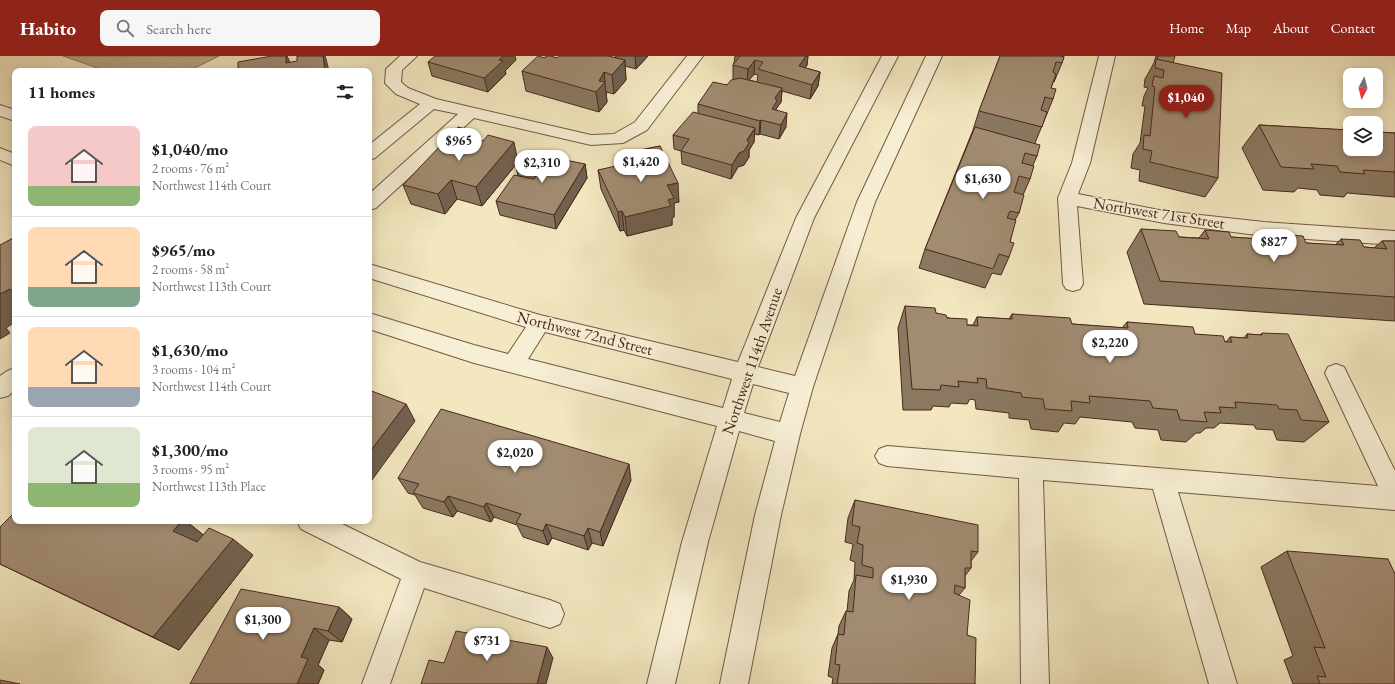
<!DOCTYPE html>
<html lang="en">
<head>
<meta charset="utf-8">
<style>
  :root { --surface:#fff; --page:#f6f6f6; --text:#202124; --muted:#757577; --line:#e0e0e0; --accent:#8f2418 }
  body { margin:0; font-family:"EB Garamond",serif; background:var(--page); color:var(--text); height:100vh; display:flex; flex-direction:column; font-size:15px; white-space:nowrap }
  * { box-sizing:border-box; margin:0 }
  p { font-size:13px; color:var(--muted) }
  .icon { flex:none; width:22px; height:22px; fill:none; stroke:currentColor; stroke-width:2; stroke-linecap:round; stroke-linejoin:round }
  .map { position:relative; flex:1; overflow:hidden }
  .panel { position:absolute; left:12px; top:12px; width:360px; height:456px; display:flex; flex-direction:column; background:var(--surface); border-radius:8px; box-shadow:0 2px 10px #0003 }
  .panel>* { flex:none }
  .needle { width:26px; rotate:187deg }
  .controls { position:absolute; left:1343px; top:12px; display:grid; gap:8px }
  .controls a { display:grid; place-items:center; width:40px; height:40px; border-radius:8px; background:var(--surface); box-shadow:0 2px 10px #0003; font-size:20px }
  .price { position:absolute; translate:-50% -34px; padding:0 9px; border-radius:14px; background:#fff; color:#222; font-size:13px; line-height:26px; filter:drop-shadow(0 1px 2px #0008) }
  .price::after { content:''; position:absolute; left:50%; top:24px; width:12px; height:9px; margin-left:-6px; background:inherit; clip-path:polygon(0 0,100% 0,50% 100%) }
  .price.selected { background:var(--accent); color:#fff }
  ul { padding:0; list-style:none }
  li { display:flex; align-items:center; gap:12px; height:100px; padding:0 16px }
  li+li { border-top:1px solid var(--line) }
  li span { display:grid; place-items:center; flex:none; width:112px; height:80px; border-radius:8px; color:#555 }
  li>.icon { margin-inline-start:auto }
  span .icon { width:48px; height:48px; fill:#fffc; stroke-width:1 }
  li b { font-size:17px }
  h2 { display:flex; justify-content:space-between; align-items:center; height:48px; padding:0 16px; font-size:17px }
  header { display:flex; align-items:center; gap:24px; box-sizing:border-box; height:56px; padding:0 20px; background:var(--accent); color:#fff }
  header strong { font-size:19px }
  nav { display:flex; gap:22px; margin-inline-start:auto; font-size:14px }
  .search { width:280px; height:36px; background:var(--page); display:flex; align-items:center; gap:10px; box-sizing:border-box; padding:0 14px; border-radius:8px; color:var(--muted); font-size:15px }
  .map>svg:first-child { display:block }
  .water { fill:#b9a688; stroke:#8d745d }
  .lines { fill:none; stroke-linecap:round; stroke-linejoin:round }
  .minor-casing { stroke:#745845; stroke-width:2 }
  .minor { fill:#f7efd5; fill-rule:evenodd }
  .wall { fill:#8a7861; stroke:#4a281c; fill-rule:evenodd }
  .shaded-wall { fill:#71614f; stroke:#4a281c }
  .building { fill:#a18b71; stroke:#4a281c }
  .labels { text-anchor:middle; dominant-baseline:central; stroke-width:3; stroke-linejoin:round; paint-order:stroke }
  .street-label { font-size:16px; fill:#4a281c; stroke:#f7efd5 }
</style>
</head>
<body>
<header>
<strong>Habito</strong>
<div class="search"><svg class="icon" aria-label="search" viewBox="0 0 24 24"><circle cx="10" cy="10" r="6"/><path d="M15 15l6 6"/></svg>Search here</div>
<nav><a>Home</a><a>Map</a><a>About</a><a>Contact</a></nav>
</header>
<div class="map">
<svg width="1395" height="628" viewBox="0 0 1395 628">
  <rect width="100%" height="100%" fill="#f2e7bf"/>
  <filter id="stains"><feTurbulence type="fractalNoise" baseFrequency=".005" numOctaves="4"/><feColorMatrix values="0 0 0 0 .2 0 0 0 0 .09 0 0 0 0 .02 0 0 0 .5 -.17"/></filter>
  <radialGradient id="worn" r=".72"><stop offset=".6" stop-color="#630" stop-opacity="0"/><stop offset="1" stop-color="#630" stop-opacity=".3"/></radialGradient>
  <path class="water" d="M63,0H219L189,15H106Z"/>
  <g class="lines">
    <g class="minor-casing">
      <g id="minor">
        <path d="M400,0H417L402,14L401,26L408,32L436,43L591,79L614,78L635,66L687,0H703L647,74L623,87L591,89L474,62L376,152L369,154V138L458,58L434,53L375,102L369,104V89L420,48L396,38L385,27L386,13Z"/>
        <path d="M882,0H898L814,162L758,311L795,320L857,146L926,0H942L875,146L813,331L800,378L781,459L748,628H720L755,459L775,385L739,375L708,486L675,628H647L682,486L717,370L474,307L369,273V257L474,289L508,298L526,271L369,222V208L540,259L738,306L796,162ZM545,276L732,323L723,352L528,303ZM753,328L789,337L780,366L744,357Z"/>
        <path d="M1099,0H1115L1090,107L1078,138L1164,155L1264,166L1395,175V189L1264,180L1164,167L1077,150L1083,228L1080,233L1073,235L1066,233L1063,228L1058,142L1072,107Z"/>
        <path d="M0,49L15,54V65L0,60Z"/>
        <path d="M0,92L15,98V110L0,104Z"/>
        <path d="M1336,308L1344,311L1395,415V454L1178,436L1237,628H1209L1153,433L1043,424L1049,628H1021L1019,422L887,410L879,407L875,400L879,393L887,390L1378,430L1325,317L1328,311Z"/>
        <path d="M15,312V334L8,340L0,342V320L7,315Z"/>
        <path d="M297,465H336L420,506L550,544L560,548L564,558L560,568L550,572L424,532L390,628H362L401,523L301,473Z"/>
      </g>
    </g>
    <use href="#minor" class="minor"/>
  </g>
  <g class="wall">
    <path d="M615,0H648L636,13L625,10L626,24L614,38L606,36L607,46L599,56L526,35L522,15L545,2L612,1L616,2Z"/>
    <path d="M735,0H808L807,9L805,12L820,16L818,30L810,43L782,35L781,46L776,53V54L786,71L779,83L760,78L759,79L754,78V86L749,94V101L744,109L738,111L731,123L682,108L681,95L674,93L673,79L698,57V48L727,29L734,23H733V9L734,7ZM754,18L758,19L757,26L749,24Z"/>
    <path d="M1000,0H1064L1062,7L1054,26H1053L1051,32L1053,43L1035,87L1037,100L1033,109L1030,123L1023,139L1019,157L1015,164L1010,186L1009,201L1001,219L992,217L985,232L919,212L925,193L973,74L979,55Z"/>
    <path d="M1156,0H1158L1173,7L1218,122L1205,141L1139,125L1140,114L1131,112L1133,98L1140,87L1145,50H1142L1144,40L1148,32L1144,31L1145,23L1154,7Z"/>
    <path d="M516,4L505,15L506,18L488,36L432,20L428,6Z"/>
    <path d="M1259,69L1395,77V141L1347,137L1344,141L1320,139L1317,134L1298,132L1294,136L1263,134L1242,92Z"/>
    <path d="M474,75L476,83L518,106L482,150L457,143L445,158L411,148L403,129Z"/>
    <path d="M660,90L679,146L674,147V161L672,162V169L627,180L624,174L620,175L601,133L598,114L632,112L631,96Z"/>
    <path d="M585,108L587,122L556,173L500,159L496,145L518,120L516,111Z"/>
    <path d="M1141,173L1179,181L1199,182L1205,174L1231,181L1284,185L1289,179L1306,187L1335,189L1341,183L1364,191L1374,192L1382,185H1395V265L1144,248L1127,196Z"/>
    <path d="M905,250L936,257L967,269H973L977,261L1009,263L1012,258L1072,268L1122,272L1127,266L1195,278L1226,286L1230,281L1244,282L1247,278L1260,279L1262,277L1329,366L1304,386L1277,384L1273,374L1256,373L1254,369L1220,367L1214,372H1206L1200,377H1196L1186,386L1161,384L1158,374L1135,372L1132,366L1080,361L1075,368L1064,367L1058,376L1031,373L1029,364L1009,362V357L976,353L975,344L970,343L967,348L951,347L949,351L933,350L931,354H903L898,272Z"/>
    <path d="M398,422L631,424L603,490L592,487L588,494L552,482L548,489L523,481L517,469L494,461L491,466L457,455L453,461L423,452L415,439L408,437Z"/>
    <path d="M855,444L978,496L971,505V512L965,520V532L959,539L967,579L975,628H832L833,622L828,620L832,592L838,578L839,570L846,555H847L849,535L854,524L855,506L850,504L853,488L845,486L848,462Z"/>
    <path d="M186,465L203,479L253,499L179,594L0,508V471Z"/>
    <path d="M1287,495L1395,628H1293L1284,604L1293,600L1261,511Z"/>
    <path d="M339,551L352,563L342,586L329,584L318,609L324,614L318,628H190Z"/>
  </g>
  <g class="shaded-wall">
    <path d="M286,0H287L292,11L286,7Z"/>
    <path d="M323,0H325L326,3L329,15H325Z"/>
    <path d="M503,0H515L516,4L505,15L506,18L488,36L484,22L499,4Z"/>
    <path d="M635,0H648L636,13Z"/>
    <path d="M806,0H808L807,9L797,24L799,10Z"/>
    <path d="M625,4L626,24L614,38L612,19Z"/>
    <path d="M755,4L754,18L747,27L748,13Z"/>
    <path d="M604,16L607,46L599,56L596,36L599,25Z"/>
    <path d="M820,16L818,30L810,43L812,29Z"/>
    <path d="M782,32L781,46L776,53L775,59L770,67L772,53L775,42Z"/>
    <path d="M787,57L786,71L779,83L781,69Z"/>
    <path d="M761,64L760,78L759,79L760,65Z"/>
    <path d="M755,72L754,86L749,94V101L744,109L738,111L731,123L732,109Z"/>
    <path d="M474,75L480,95L469,81Z"/>
    <path d="M514,86L518,106L482,150L476,131Z"/>
    <path d="M642,106L644,125L638,126L636,107Z"/>
    <path d="M585,108L587,122L556,173L554,159Z"/>
    <path d="M451,124L457,143L445,158L438,138Z"/>
    <path d="M678,127L679,146L674,147V161L672,162V169L627,180L625,161L667,129Z"/>
    <path d="M622,155L624,174L620,175L618,156Z"/>
    <path d="M10,233L15,236V266L6,272L10,277L0,283V238Z"/>
    <path d="M406,348L415,365L369,428V397Z"/>
    <path d="M629,408L631,424L603,490L600,476Z"/>
    <path d="M448,440L457,455L453,461L444,446Z"/>
    <path d="M486,447L494,461L491,466L484,451Z"/>
    <path d="M182,465H186L206,481L196,493L173,475Z"/>
    <path d="M546,468L552,482L548,489L543,475Z"/>
    <path d="M588,472L592,487L588,494L584,480Z"/>
    <path d="M233,483L253,499L179,594L153,581Z"/>
    <path d="M339,551L352,563L342,586L328,575Z"/>
    <path d="M314,572L329,584L318,609L324,614L318,628H297L301,601Z"/>
    <path d="M547,591L553,602L546,628H537Z"/>
  </g>
  <g class="building">
    <path d="M272,0H286V7L297,5V0H323L325,15H238V6Z"/>
    <path d="M435,0H503L499,4L503,5L484,22L428,6Z"/>
    <path d="M538,0L545,2L546,0H551L557,2L559,0H608L625,4L612,19L604,16L599,25L605,26L596,36L522,15Z"/>
    <path d="M740,0H806L799,10L820,16L812,29L758,13L763,6L755,4L748,13L733,9Z"/>
    <path d="M1000,0H1060L1064,1L1062,7L1056,6L1053,16L1056,18L1051,32L1056,33L1053,43L1045,41L1041,54L1047,56L1042,71L979,55Z"/>
    <path d="M1158,0H1175L1173,7L1157,4Z"/>
    <path d="M1156,3L1222,17L1218,122L1150,106L1152,95L1143,93L1144,79L1150,80L1155,31L1152,30L1154,20L1163,22L1164,14L1155,12Z"/>
    <path d="M740,22L782,32L775,42L777,45L772,53L787,57L781,69L761,64L760,65L698,48L713,26L727,29L731,24Z"/>
    <path d="M693,56L755,72L747,84L749,87L744,95L739,97L732,109L681,95L689,83L673,79Z"/>
    <path d="M1259,69L1350,74V93H1376V76L1395,77V116L1363,114L1365,118L1340,116L1337,110L1311,108L1314,113L1281,111Z"/>
    <path d="M458,71L474,75L469,81L483,85L488,79L514,86L476,131L451,124L438,138L403,129Z"/>
    <path d="M975,71L1040,89L1037,100L1025,97L1022,107L1034,110L1030,123L1019,120L1014,136L1024,139L1019,157L1010,155L1007,162L1016,164L1010,186L1014,187L1009,201L999,198L993,213L925,193Z"/>
    <path d="M660,90L678,127L667,129L674,142L668,144L671,150L625,161L622,155L618,156L598,114L629,107L631,112L644,109L642,106L636,107L631,96Z"/>
    <path d="M527,96L585,108L554,159L496,145L514,119L534,123L537,118L536,115L516,111Z"/>
    <path d="M1141,173L1176,175L1179,181L1209,183L1205,174L1229,176L1231,181L1292,185L1289,179L1303,180L1306,187L1344,189L1341,183L1360,184L1364,191L1387,193L1382,185H1395V241L1160,225Z"/>
    <path d="M15,181V236L13,237L10,233L0,238V189Z"/>
    <path d="M905,250L935,252L936,257L946,259L947,262L967,263V269L978,270L977,261L1012,263V258L1070,262L1072,268L1128,272L1127,266L1193,271L1195,278L1223,280L1225,286H1232L1230,281L1248,282L1247,278L1262,279V277L1288,278L1329,366L1301,364L1297,354L1279,353L1277,349L1235,346L1236,352L1219,351L1221,357L1204,356L1207,366L1180,364L1177,354L1153,352L1150,345L1089,340L1090,347L1071,345L1072,355L1045,353L1043,343L1022,341L1021,337L987,332L986,323L977,322L978,327L958,325L959,331L941,329L940,334L912,333Z"/>
    <path d="M369,334L406,348L369,397Z"/>
    <path d="M441,353L629,408L600,476L588,472L584,480L546,468L543,475L516,467L521,458L486,447L484,451L448,440L444,446L413,437L419,428L398,422Z"/>
    <path d="M855,444L978,469V496L971,495V512H965V532L955,529L954,537L970,544L967,579L976,582L975,628H837L840,609L835,608L838,578L844,579L846,555L853,556L856,519L873,522V512L862,509L863,489L857,487L860,471L852,469Z"/>
    <path d="M15,456V465H182L173,475L197,486L209,472L233,483L153,581L0,508V471Z"/>
    <path d="M1287,495L1388,503L1395,518V628H1320L1317,620L1326,621L1314,591L1325,592Z"/>
    <path d="M241,533L339,551L328,575L314,572L301,601L308,603L297,628H190Z"/>
    <path d="M456,575L547,591L537,628H421L429,604L444,607Z"/>
    <path d="M0,624L20,628H0Z"/>
  </g>
  <g class="labels">
    <g class="street-label">
      <text transform="translate(1159 157) rotate(9)">Northwest 71st Street</text>
      <text transform="translate(585 277) rotate(14)">Northwest 72nd Street</text>
      <text transform="translate(752 305) rotate(-71)">Northwest 114th Avenue</text>
    </g>
  </g>
  <rect width="100%" height="100%" filter="url(#stains)"/>
  <rect width="100%" height="100%" fill="url(#worn)"/>
</svg>
<div class="controls">
<a><svg class="needle" viewBox="-14 -14 28 28"><path d="M0-13l5 13h-10z" fill="#e53935"/><path d="M0 13l5-13h-10z" fill="#757577"/></svg></a>
<a><svg class="icon" aria-label="layers" viewBox="0 0 24 24"><path d="M12 4l9 5-9 5-9-5zM3 14l9 5 9-5"/></svg></a>
</div>
<b class="price selected" style="left:1186px;top:63px">$1,040</b>
<b class="price" style="left:459px;top:106px">$965</b>
<b class="price" style="left:641px;top:127px">$1,420</b>
<b class="price" style="left:542px;top:128px">$2,310</b>
<b class="price" style="left:983px;top:144px">$1,630</b>
<b class="price" style="left:1274px;top:207px">$827</b>
<b class="price" style="left:1110px;top:308px">$2,220</b>
<b class="price" style="left:515px;top:418px">$2,020</b>
<b class="price" style="left:909px;top:545px">$1,930</b>
<b class="price" style="left:263px;top:585px">$1,300</b>
<b class="price" style="left:487px;top:606px">$731</b>
<section class="panel">
<h2>11 homes<svg class="icon" aria-label="filters" viewBox="0 0 24 24"><path d="M4 7h16M4 17h16"/><circle cx="9" cy="7" r="2"/><circle cx="15" cy="17" r="2"/></svg></h2>
<ul>
<li><span style="background:linear-gradient(#f6c9c9 75%,#8fb573 0)"><svg class="icon" aria-label="home" viewBox="0 0 24 24"><path d="M3 11l9-7 9 7M6 9v11h12V9"/></svg></span><div><b>$1,040/mo</b><p>2 rooms · 76 m²</p><p>Northwest 114th Court</p></div></li>
<li><span style="background:linear-gradient(#ffd9b3 75%,#7fa58c 0)"><svg class="icon" aria-label="home" viewBox="0 0 24 24"><path d="M3 11l9-7 9 7M6 9v11h12V9"/></svg></span><div><b>$965/mo</b><p>2 rooms · 58 m²</p><p>Northwest 113th Court</p></div></li>
<li><span style="background:linear-gradient(#ffd9b3 75%,#9aa5b1 0)"><svg class="icon" aria-label="home" viewBox="0 0 24 24"><path d="M3 11l9-7 9 7M6 9v11h12V9"/></svg></span><div><b>$1,630/mo</b><p>3 rooms · 104 m²</p><p>Northwest 114th Court</p></div></li>
<li><span style="background:linear-gradient(#dfe7d0 70%,#8fb573 0)"><svg class="icon" aria-label="home" viewBox="0 0 24 24"><path d="M3 11l9-7 9 7M6 9v11h12V9"/></svg></span><div><b>$1,300/mo</b><p>3 rooms · 95 m²</p><p>Northwest 113th Place</p></div></li>
</ul>
</section>
</div>
</body>
</html>
